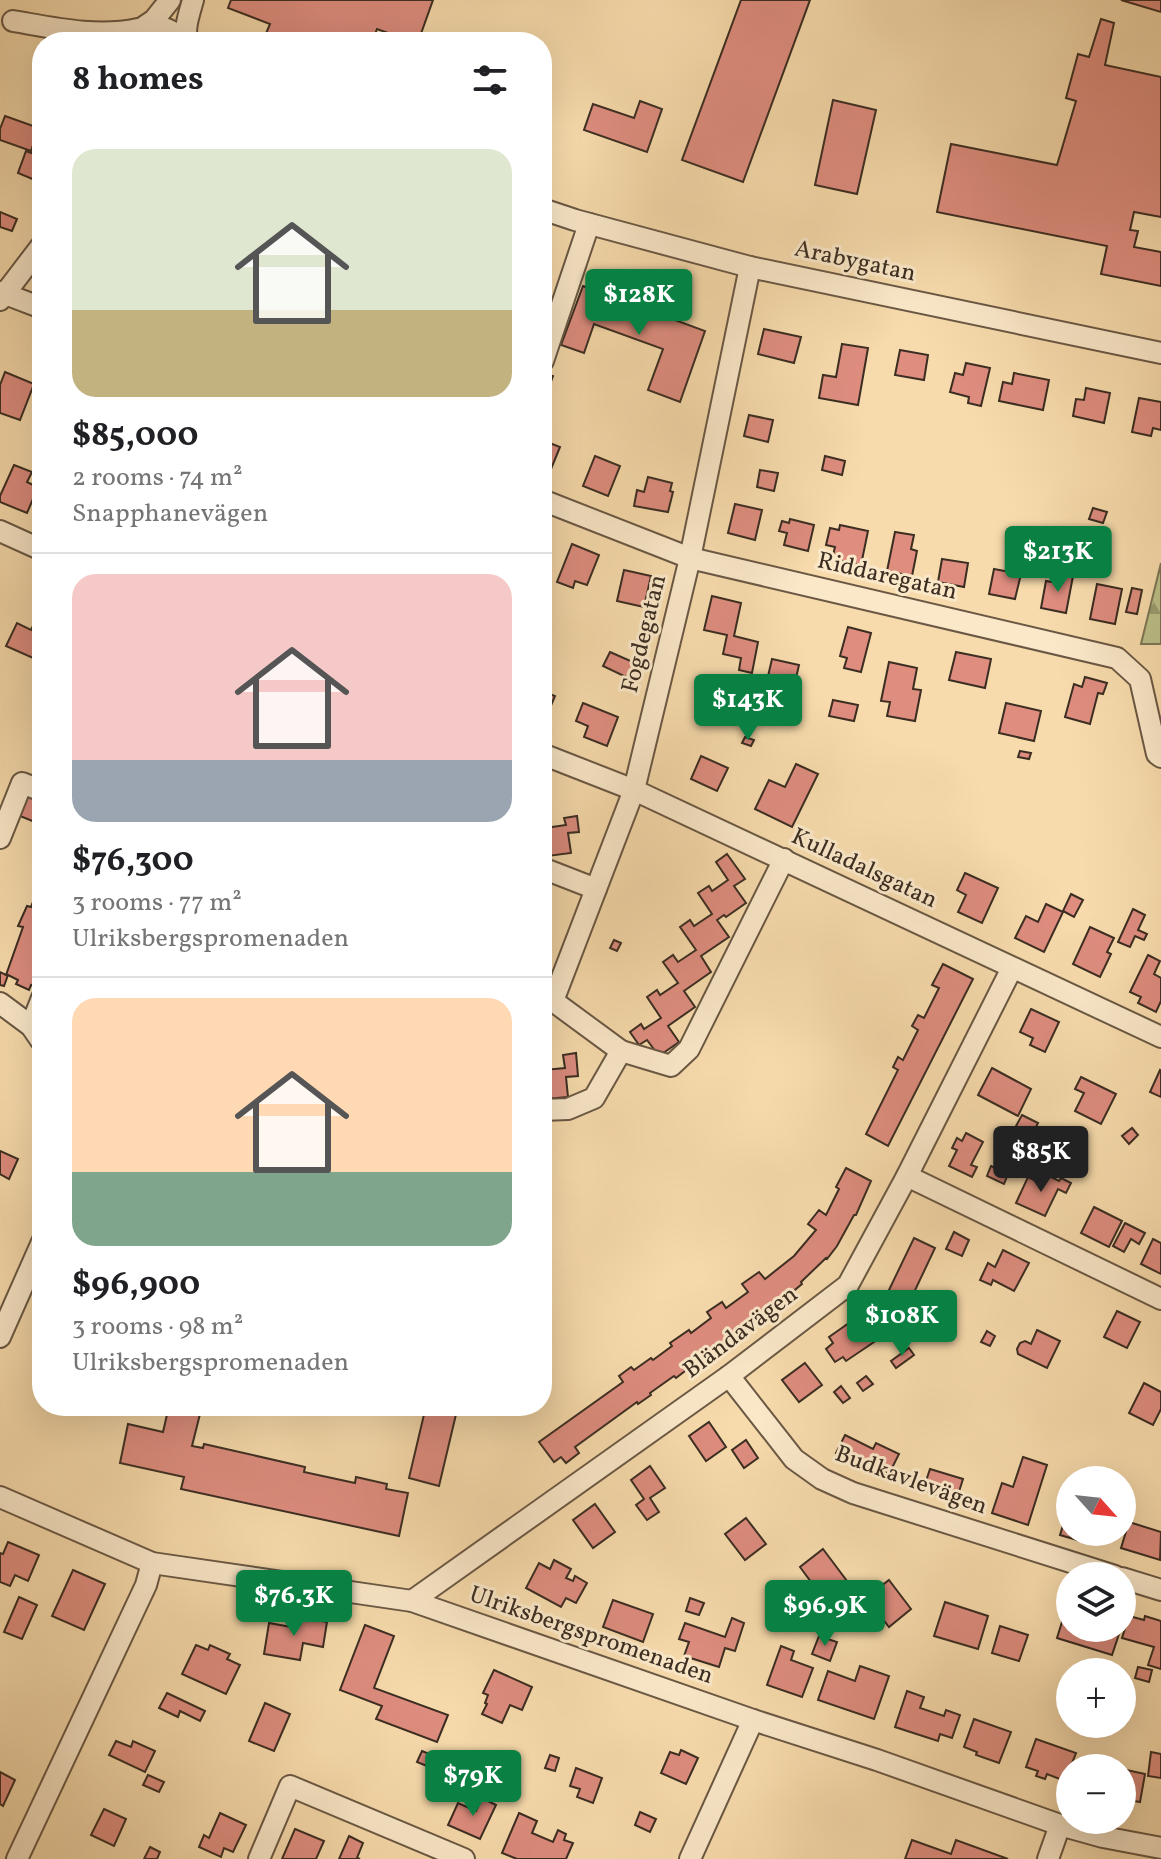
<!DOCTYPE html>
<html lang="en">
<head>
<meta charset="utf-8">
<style>
  :root { --surface:#fff; --page:#f6f6f6; --text:#202124; --muted:#757577; --line:#e0e0e0; --accent:#0b8043 }
  body { margin:0; font-family:Vollkorn,serif; background:var(--page); color:var(--text); height:100vh; display:flex; flex-direction:column; font-size:30px; white-space:nowrap }
  * { box-sizing:border-box; margin:0 }
  p { font-size:26px; color:var(--muted) }
  .icon { flex:none; width:44px; height:44px; fill:none; stroke:currentColor; stroke-width:2; stroke-linecap:round; stroke-linejoin:round }
  .map { position:relative; flex:1; overflow:hidden }
  .sheet { position:absolute; left:32px; top:32px; width:520px; height:1384px; display:flex; flex-direction:column; background:var(--surface); border-radius:32px; box-shadow:0 8px 32px #0002 }
  .sheet>* { flex:none }
  .needle { width:52px; rotate:117deg }
  .buttons { position:absolute; left:1056px; top:1466px; display:grid; gap:16px }
  .buttons a { display:grid; place-items:center; width:80px; height:80px; border-radius:50%; background:var(--surface); box-shadow:0 8px 32px #0002; font-size:40px }
  .price { position:absolute; translate:-50% -68px; padding:0 18px; border-radius:8px; background:var(--accent); color:#fff; font-size:26px; line-height:52px; filter:drop-shadow(0 2px 4px #0008) }
  .price::after { content:''; position:absolute; left:50%; top:48px; width:24px; height:18px; margin-left:-12px; background:inherit; clip-path:polygon(0 0,100% 0,50% 100%) }
  .price.on { background:#222; color:#fff }
  ul { padding:0; list-style:none }
  li { display:grid; align-content:center; gap:16px; height:424px; padding:0 40px }
  li+li { border-top:2px solid var(--line) }
  li span { display:grid; place-items:center; height:248px; border-radius:24px; color:#555 }
  li>.icon { margin-inline-start:auto }
  span .icon { width:144px; height:144px; fill:#fffc; stroke-width:1 }
  li b { font-size:34px }
  h2 { display:flex; justify-content:space-between; align-items:center; height:96px; padding:0 40px; font-size:34px }
  .map>svg:first-child { display:block }
  .forest { fill:url(#forest-firs); stroke:#7c7656; stroke-width:2 }
  .building { fill:#de8d7f; stroke:#3b2d22; stroke-width:2 }
  .lines { fill:none; stroke-linecap:round; stroke-linejoin:round }
  .minor-casing { stroke:#6a5844; stroke-width:24 }
  .minor { stroke:#fae8c9; stroke-width:20 }
  .labels { text-anchor:middle; dominant-baseline:central; stroke-width:6; stroke-linejoin:round; paint-order:stroke }
  .street-label { font-size:24px; fill:#3b2d22; stroke:#fae8c9 }
</style>
</head>
<body>
<div class="map">
<svg width="1161" height="1859" viewBox="0 0 1161 1859">
  <defs>
    <pattern id="forest-firs" width="22" height="20" patternUnits="userSpaceOnUse" patternTransform="scale(2)"><rect width="22" height="20" fill="#bcc08a"/><path d="M5 1l3.5 6h-7zM16 11l3.5 6h-7z" fill="#9a9c70"/></pattern>
  </defs>
  <rect width="100%" height="100%" fill="#f7dbac"/>
  <filter id="stains"><feTurbulence type="fractalNoise" baseFrequency=".0025" numOctaves="4"/><feColorMatrix values="0 0 0 0 .2 0 0 0 0 .09 0 0 0 0 .02 0 0 0 .5 -.17"/></filter>
  <radialGradient id="worn" r=".72"><stop offset=".6" stop-color="#630" stop-opacity="0"/><stop offset="1" stop-color="#630" stop-opacity=".3"/></radialGradient>
  <path class="forest" d="M1161,563V644H1141Z"/>
  <g class="building">
    <path d="M231,0H433L418,42H413L377,29L372,42H280L265,36L270,24L228,8Z"/>
    <path d="M741,0H810L743,182L682,160Z"/>
    <path d="M1121,0H1161V12Z"/>
    <path d="M1101,19L1114,23L1105,65L1161,77V217L1134,212L1130,230L1138,231L1134,247L1161,252V286L1101,274L1107,246L937,212L951,144L1057,165L1076,101L1066,98L1078,54L1089,57Z"/>
    <path d="M833,100L876,110L857,194L815,185Z"/>
    <path d="M640,101L662,109L647,152L584,130L593,104L634,118Z"/>
    <path d="M5,116L39,128L31,151L0,140V129Z"/>
    <path d="M26,151L42,157V183L18,173Z"/>
    <path d="M0,212L17,219L12,231L0,227Z"/>
    <path d="M583,286L705,331L680,402L648,390L663,349L594,324L584,353L561,345Z"/>
    <path d="M764,329L801,337L794,363L758,354Z"/>
    <path d="M842,344L868,348L858,405L819,398L823,375L836,377Z"/>
    <path d="M900,350L928,355L924,380L895,375Z"/>
    <path d="M966,363L990,368L981,406L968,403L969,397L950,392L955,373L963,375Z"/>
    <path d="M5,372L34,384L20,420L0,413V385Z"/>
    <path d="M542,372L553,376L546,395L542,394Z"/>
    <path d="M1014,373L1049,380L1043,410L999,401L1003,382L1012,384Z"/>
    <path d="M1086,388L1110,393L1104,423L1073,416L1076,399L1084,400Z"/>
    <path d="M1139,398L1161,402V430L1153,428L1151,436L1132,432Z"/>
    <path d="M749,415L773,420L768,442L744,436Z"/>
    <path d="M542,440L560,447L549,474L542,471Z"/>
    <path d="M595,456L620,466L608,496L583,486Z"/>
    <path d="M825,456L845,461L842,475L822,470Z"/>
    <path d="M14,465L32,472L27,482L37,487L38,483L42,484L40,503L33,499L27,513L0,502V496Z"/>
    <path d="M760,470L778,473L774,491L757,487Z"/>
    <path d="M648,477L672,483L670,491L673,492L668,512L634,506L637,490L644,492Z"/>
    <path d="M735,504L762,510L755,540L728,533Z"/>
    <path d="M1093,508L1107,512L1103,523L1089,519Z"/>
    <path d="M790,519L814,525L808,551L784,545L787,533L779,531L782,521L789,523Z"/>
    <path d="M840,525L868,531L861,565L832,559L835,547L826,545L830,528L839,530Z"/>
    <path d="M895,532L914,535L911,549L917,551L912,576L887,571Z"/>
    <path d="M572,544L599,555L587,585L575,581L573,588L557,582Z"/>
    <path d="M942,559L968,563L964,587L938,582Z"/>
    <path d="M994,569L1021,574L1015,599L989,594Z"/>
    <path d="M624,570L651,576L644,607L617,601Z"/>
    <path d="M1060,574L1073,576L1066,613L1041,608L1046,581L1058,583Z"/>
    <path d="M1097,584L1122,589L1115,624L1090,619Z"/>
    <path d="M1132,588L1142,590L1137,614L1126,612Z"/>
    <path d="M712,596L741,603L734,636L758,642L752,673L739,670L741,658L723,654L727,635L704,630Z"/>
    <path d="M42,607V662L6,646L17,623L31,630Z"/>
    <path d="M848,627L871,633L861,672L844,668L847,658L840,656Z"/>
    <path d="M610,652L635,663L628,678L603,666Z"/>
    <path d="M956,652L991,659L985,688L949,680Z"/>
    <path d="M772,659L799,665L793,691H790L788,702L769,697L771,686L766,685Z"/>
    <path d="M889,662L917,668L913,689L921,690L915,721L887,716L890,702L881,701Z"/>
    <path d="M1085,677L1107,683L1103,694L1098,693L1090,724L1065,717L1074,684L1082,687Z"/>
    <path d="M542,691L555,696L544,722L542,721Z"/>
    <path d="M833,700L858,705L854,721L829,716Z"/>
    <path d="M583,703L618,717L607,746L584,737L588,726L576,721Z"/>
    <path d="M1006,703L1041,711L1034,741L999,733Z"/>
    <path d="M745,737L754,740L751,746L742,743Z"/>
    <path d="M1020,751L1031,753L1029,759L1018,757Z"/>
    <path d="M701,756L728,768L717,791L691,779Z"/>
    <path d="M796,764L818,774L792,827L755,809L769,780L785,787Z"/>
    <path d="M28,796L42,802V825L20,816Z"/>
    <path d="M542,806L545,828L566,825L564,818L577,816L579,832L568,833L571,853L548,856L545,838H542Z"/>
    <path d="M727,854L745,879L734,886L746,903L726,917L724,915L717,920L729,937L701,956L711,972L684,991L695,1007L668,1026L679,1042L659,1056L647,1040L639,1045L630,1032L641,1024L644,1029L661,1018L647,997L657,990L660,995L678,983L663,962L673,955L678,962L696,950L680,927L690,920L694,926L712,914L698,893L709,886L712,891L728,880L716,862Z"/>
    <path d="M965,873L998,888L982,923L958,912L966,895L957,890Z"/>
    <path d="M40,884L42,885V955L40,960H42V964L33,986L31,985L29,990L16,984L18,980L8,975L4,986L0,985V972L6,975L23,927L18,926L27,906L31,907Z"/>
    <path d="M1071,894L1083,900L1074,917L1063,911Z"/>
    <path d="M1046,904L1063,912L1044,952L1015,938L1026,916L1038,922Z"/>
    <path d="M1133,909L1145,915L1138,930L1147,934L1144,940L1135,936L1130,947L1118,942Z"/>
    <path d="M1090,927L1114,938L1107,952L1111,954L1100,977L1073,964Z"/>
    <path d="M614,940L621,943L617,951L610,948Z"/>
    <path d="M1148,955L1160,961L1154,974L1161,978V1001L1156,1012L1138,1003L1141,997L1130,992Z"/>
    <path d="M943,964L973,979L888,1146L866,1134L898,1070L893,1067L898,1057L903,1060L918,1030L912,1026L918,1015L924,1018L939,988L932,985Z"/>
    <path d="M1031,1009L1059,1022L1045,1052L1030,1045L1033,1038L1020,1032Z"/>
    <path d="M542,1044L544,1070L565,1068L563,1055L576,1053L578,1076L566,1077L568,1097L545,1099L542,1079Z"/>
    <path d="M992,1068L1031,1089L1018,1116L978,1095Z"/>
    <path d="M1160,1070L1161,1071V1097L1150,1092Z"/>
    <path d="M1081,1077L1116,1094L1101,1124L1075,1111L1084,1093L1075,1089Z"/>
    <path d="M1022,1115L1038,1123L1032,1135L1016,1126Z"/>
    <path d="M1132,1128L1138,1135L1129,1144L1122,1136Z"/>
    <path d="M966,1133L983,1142L971,1165L977,1167L972,1177L949,1166L957,1150L952,1148L957,1138L962,1141Z"/>
    <path d="M1009,1137L1024,1146L1016,1160L1001,1152Z"/>
    <path d="M0,1151L18,1159L9,1179L0,1174Z"/>
    <path d="M991,1166L1008,1174L1004,1184L987,1176Z"/>
    <path d="M846,1168L871,1181L856,1215H854L837,1246L827,1259L826,1258L801,1282L802,1284L790,1294L788,1293L780,1299L751,1324L749,1322L726,1338L728,1340L713,1351L712,1349L688,1366L689,1368L676,1378L674,1376L650,1393L651,1395L638,1404L637,1402L575,1447L579,1453L566,1463L561,1457L554,1462L539,1442L623,1382L619,1376L631,1367L634,1370L651,1358L653,1360L672,1346L670,1343L689,1330L691,1333L711,1318L707,1312L722,1302L726,1308L748,1292L742,1284L759,1272L765,1279L794,1256L816,1230L808,1224L819,1210L826,1215L839,1189L836,1187Z"/>
    <path d="M1049,1176L1059,1181L1061,1178L1071,1183L1066,1193L1058,1189L1045,1216L1016,1203L1028,1177L1044,1185Z"/>
    <path d="M1094,1207L1122,1221L1109,1247L1081,1233Z"/>
    <path d="M1125,1223L1145,1233L1139,1244L1131,1239L1124,1252L1113,1246Z"/>
    <path d="M954,1232L969,1240L962,1256L946,1249Z"/>
    <path d="M914,1238L935,1248L909,1303L888,1292Z"/>
    <path d="M1153,1239L1161,1243V1274L1141,1264Z"/>
    <path d="M1003,1250L1029,1263L1014,1291L993,1280L991,1285L980,1280L988,1263L995,1267Z"/>
    <path d="M1117,1311L1140,1322L1127,1348L1104,1337Z"/>
    <path d="M856,1318L863,1327L870,1322L880,1338L846,1361L843,1357L835,1362L826,1349L833,1343L829,1337Z"/>
    <path d="M1037,1330L1060,1341L1047,1368L1018,1354L1017,1349L1020,1343L1025,1341L1031,1344Z"/>
    <path d="M987,1331L995,1336L990,1346L981,1342Z"/>
    <path d="M909,1348L914,1355L896,1368L891,1361Z"/>
    <path d="M805,1363L822,1385L799,1402L782,1380Z"/>
    <path d="M866,1376L873,1384L863,1391L857,1383Z"/>
    <path d="M1144,1383L1161,1392V1409L1153,1425L1129,1413Z"/>
    <path d="M841,1386L850,1398L843,1403L834,1392Z"/>
    <path d="M169,1406H202L192,1446L203,1448L204,1444L305,1467L304,1472L355,1483L356,1477L387,1484L386,1489L408,1493L399,1536L181,1489L184,1477L120,1463L128,1424L163,1432Z"/>
    <path d="M426,1406H458L439,1486L409,1478Z"/>
    <path d="M709,1422L726,1447L706,1461L689,1436Z"/>
    <path d="M845,1435L873,1449L876,1443L899,1454L889,1474L867,1463L864,1470L846,1462L848,1459L836,1453Z"/>
    <path d="M746,1440L758,1458L744,1468L732,1450Z"/>
    <path d="M1023,1457L1047,1465L1028,1525L992,1513L1002,1483L1013,1487Z"/>
    <path d="M650,1466L665,1488L650,1498L659,1512L647,1520L636,1505L644,1499L631,1480Z"/>
    <path d="M930,1469L963,1479L956,1501L923,1490Z"/>
    <path d="M595,1504L615,1532L593,1548L573,1520Z"/>
    <path d="M1068,1509L1070,1510V1532H1095L1091,1544L1060,1535Z"/>
    <path d="M746,1518L766,1544L745,1560L725,1534Z"/>
    <path d="M1129,1522L1161,1532L1160,1560L1121,1548Z"/>
    <path d="M8,1542L39,1555L28,1581L15,1575L10,1586L0,1582V1553L3,1554Z"/>
    <path d="M823,1549L847,1581L823,1598L800,1567Z"/>
    <path d="M554,1560L571,1569L566,1578L573,1581L575,1576L587,1583L576,1603L566,1598L561,1607L526,1588L539,1563L550,1569Z"/>
    <path d="M73,1570L105,1584L84,1630L52,1616Z"/>
    <path d="M889,1580L911,1609L889,1627L866,1598Z"/>
    <path d="M1070,1596V1628H1121L1112,1655L1057,1638Z"/>
    <path d="M19,1597L37,1605L22,1639L4,1632Z"/>
    <path d="M690,1598L704,1603L699,1615L686,1611Z"/>
    <path d="M613,1600L653,1614L643,1642L603,1627Z"/>
    <path d="M945,1602L988,1616L978,1649L934,1636Z"/>
    <path d="M1129,1616L1144,1620L1145,1616L1161,1621V1669L1148,1665L1154,1647L1122,1638Z"/>
    <path d="M299,1617L327,1622L323,1647L303,1643L300,1660L264,1654L269,1623L297,1628Z"/>
    <path d="M732,1618L744,1623L735,1651L725,1648L719,1667L684,1656L689,1642L679,1639L685,1623L725,1637Z"/>
    <path d="M365,1625L394,1636L374,1688L448,1715L437,1742L376,1719L382,1706L340,1690Z"/>
    <path d="M1000,1626L1028,1635L1019,1661L992,1653Z"/>
    <path d="M819,1636L837,1642L830,1661L812,1654Z"/>
    <path d="M196,1645L208,1650L210,1645L230,1654L227,1659L240,1665L226,1694L182,1674Z"/>
    <path d="M781,1646L794,1651L791,1660L813,1668L802,1697L767,1685Z"/>
    <path d="M860,1666L889,1676L874,1719L818,1700L828,1671L855,1681Z"/>
    <path d="M1138,1667L1152,1670L1149,1682L1135,1678Z"/>
    <path d="M494,1670L532,1687L522,1710L510,1705L502,1723L482,1714L487,1704L485,1703L488,1695L483,1693Z"/>
    <path d="M907,1691L924,1697L920,1708L944,1716L946,1710L960,1715L952,1738L940,1734L938,1741L895,1727Z"/>
    <path d="M167,1693L205,1711L200,1721L180,1711L178,1717L159,1708Z"/>
    <path d="M265,1703L290,1714L274,1751L249,1741Z"/>
    <path d="M974,1719L1011,1732L999,1763L976,1755L977,1752L964,1747Z"/>
    <path d="M1036,1739L1076,1753L1065,1781L1047,1774L1045,1779L1036,1776L1038,1771L1026,1767Z"/>
    <path d="M116,1741L131,1747L133,1741L155,1751L145,1772L109,1755Z"/>
    <path d="M681,1750L698,1758L686,1784L661,1773L670,1752L679,1755Z"/>
    <path d="M422,1751L444,1760L439,1771L417,1762Z"/>
    <path d="M1151,1752L1161,1754V1778L1148,1776Z"/>
    <path d="M550,1755L559,1758L555,1771L545,1768Z"/>
    <path d="M576,1768L602,1778L593,1803L577,1797L580,1789L570,1786Z"/>
    <path d="M1122,1769L1145,1774L1140,1802L1122,1799Z"/>
    <path d="M0,1772L15,1780L3,1806L0,1804Z"/>
    <path d="M148,1775L164,1782L159,1792L143,1785Z"/>
    <path d="M482,1798L496,1805L480,1839L448,1825L458,1803L476,1811Z"/>
    <path d="M104,1809L126,1819L114,1846L91,1835Z"/>
    <path d="M640,1812L656,1819L650,1832L635,1825Z"/>
    <path d="M220,1813L246,1825L233,1852L224,1848L221,1857L199,1847L204,1835L209,1838Z"/>
    <path d="M519,1813L537,1821L532,1833L553,1842L558,1830L566,1834L564,1840L573,1843L566,1859H517L502,1853Z"/>
    <path d="M295,1829L324,1841L316,1859H282Z"/>
    <path d="M349,1836L363,1843L357,1858L360,1859H339Z"/>
    <path d="M912,1840L951,1854L956,1840L1008,1859H905Z"/>
    <path d="M150,1847L160,1852L157,1859H144Z"/>
  </g>
  <g class="lines">
    <g class="minor-casing">
      <g id="minor">
        <path d="M13,21C54,28 97,38 138,29"/>
        <path d="M145,26L154,20L170,0"/>
        <path d="M126,36C146,22 168,23 184,42"/>
        <path d="M187,42C184,27 189,15 193,0"/>
        <path d="M542,209L575,220L750,267L1161,353"/>
        <path d="M0,292L42,308"/>
        <path d="M0,300L42,245"/>
        <path d="M543,361L589,224"/>
        <path d="M542,500L690,558L1117,658L1140,679L1157,754L1161,757"/>
        <path d="M0,531L42,550"/>
        <path d="M542,754L634,790L1161,1037"/>
        <path d="M0,838L22,783L42,791"/>
        <path d="M542,868L596,889"/>
        <path d="M542,996L553,1001L621,1051L671,1066L689,1049L784,859"/>
        <path d="M553,1001L634,790L690,558L750,267"/>
        <path d="M0,1003L31,1026L42,1042"/>
        <path d="M31,1026L42,998"/>
        <path d="M542,1110L568,1109L594,1098L621,1051"/>
        <path d="M907,1176L1161,1299"/>
        <path d="M0,1337L42,1242"/>
        <path d="M729,1376L794,1459L822,1479L853,1493L1115,1576"/>
        <path d="M0,1497L152,1563L412,1601L753,1720L877,1760L1060,1825L1103,1837L1161,1848"/>
        <path d="M1122,1578L1161,1590"/>
        <path d="M412,1601L729,1376L848,1285L907,1176L1012,968"/>
        <path d="M17,1859L146,1585L152,1563"/>
        <path d="M259,1859L290,1786L464,1859"/>
        <path d="M690,1859L753,1720"/>
        <path d="M1048,1859L1060,1825"/>
      </g>
    </g>
    <use href="#minor" class="minor"/>
  </g>
  <g class="labels">
    <g class="street-label">
      <text transform="translate(855 262) rotate(12)">Arabygatan</text>
      <text transform="translate(887 577) rotate(13)">Riddaregatan</text>
      <text transform="translate(645 634) rotate(-76)">Fogdegatan</text>
      <text transform="translate(864 869) rotate(25)">Kulladalsgatan</text>
      <text transform="translate(741 1333) rotate(-37)">Bländavägen</text>
      <text transform="translate(911 1481) rotate(20)">Budkavlevägen</text>
      <text transform="translate(591 1636) rotate(19)">Ulriksbergspromenaden</text>
    </g>
  </g>
  <rect width="100%" height="100%" filter="url(#stains)"/>
  <rect width="100%" height="100%" fill="url(#worn)"/>
</svg>
<div class="buttons">
<a><svg class="needle" viewBox="-14 -14 28 28"><path d="M0-13l5 13h-10z" fill="#e53935"/><path d="M0 13l5-13h-10z" fill="#757577"/></svg></a>
<a><svg class="icon" aria-label="layers" viewBox="0 0 24 24"><path d="M12 4l9 5-9 5-9-5zM3 14l9 5 9-5"/></svg></a>
<a>+</a>
<a>−</a>
</div>
<b class="price" style="left:639px;top:337px">$128K</b>
<b class="price" style="left:1058px;top:594px">$213K</b>
<b class="price" style="left:748px;top:742px">$143K</b>
<b class="price on" style="left:1041px;top:1194px">$85K</b>
<b class="price" style="left:902px;top:1358px">$108K</b>
<b class="price" style="left:294px;top:1638px">$76.3K</b>
<b class="price" style="left:825px;top:1648px">$96.9K</b>
<b class="price" style="left:473px;top:1818px">$79K</b>
<section class="sheet">
<h2>8 homes<svg class="icon" aria-label="filters" viewBox="0 0 24 24"><path d="M4 7h16M4 17h16"/><circle cx="9" cy="7" r="2"/><circle cx="15" cy="17" r="2"/></svg></h2>
<ul>
<li><span style="background:linear-gradient(#dfe7d0 65%,#c2b280 0)"><svg class="icon" aria-label="home" viewBox="0 0 24 24"><path d="M3 11l9-7 9 7M6 9v11h12V9"/></svg></span><div><b>$85,000</b><p>2 rooms · 74 m²</p><p>Snapphanevägen</p></div></li>
<li><span style="background:linear-gradient(#f6c9c9 75%,#9aa5b1 0)"><svg class="icon" aria-label="home" viewBox="0 0 24 24"><path d="M3 11l9-7 9 7M6 9v11h12V9"/></svg></span><div><b>$76,300</b><p>3 rooms · 77 m²</p><p>Ulriksbergspromenaden</p></div></li>
<li><span style="background:linear-gradient(#ffd9b3 70%,#7fa58c 0)"><svg class="icon" aria-label="home" viewBox="0 0 24 24"><path d="M3 11l9-7 9 7M6 9v11h12V9"/></svg></span><div><b>$96,900</b><p>3 rooms · 98 m²</p><p>Ulriksbergspromenaden</p></div></li>
</ul>
</section>
</div>
</body>
</html>
